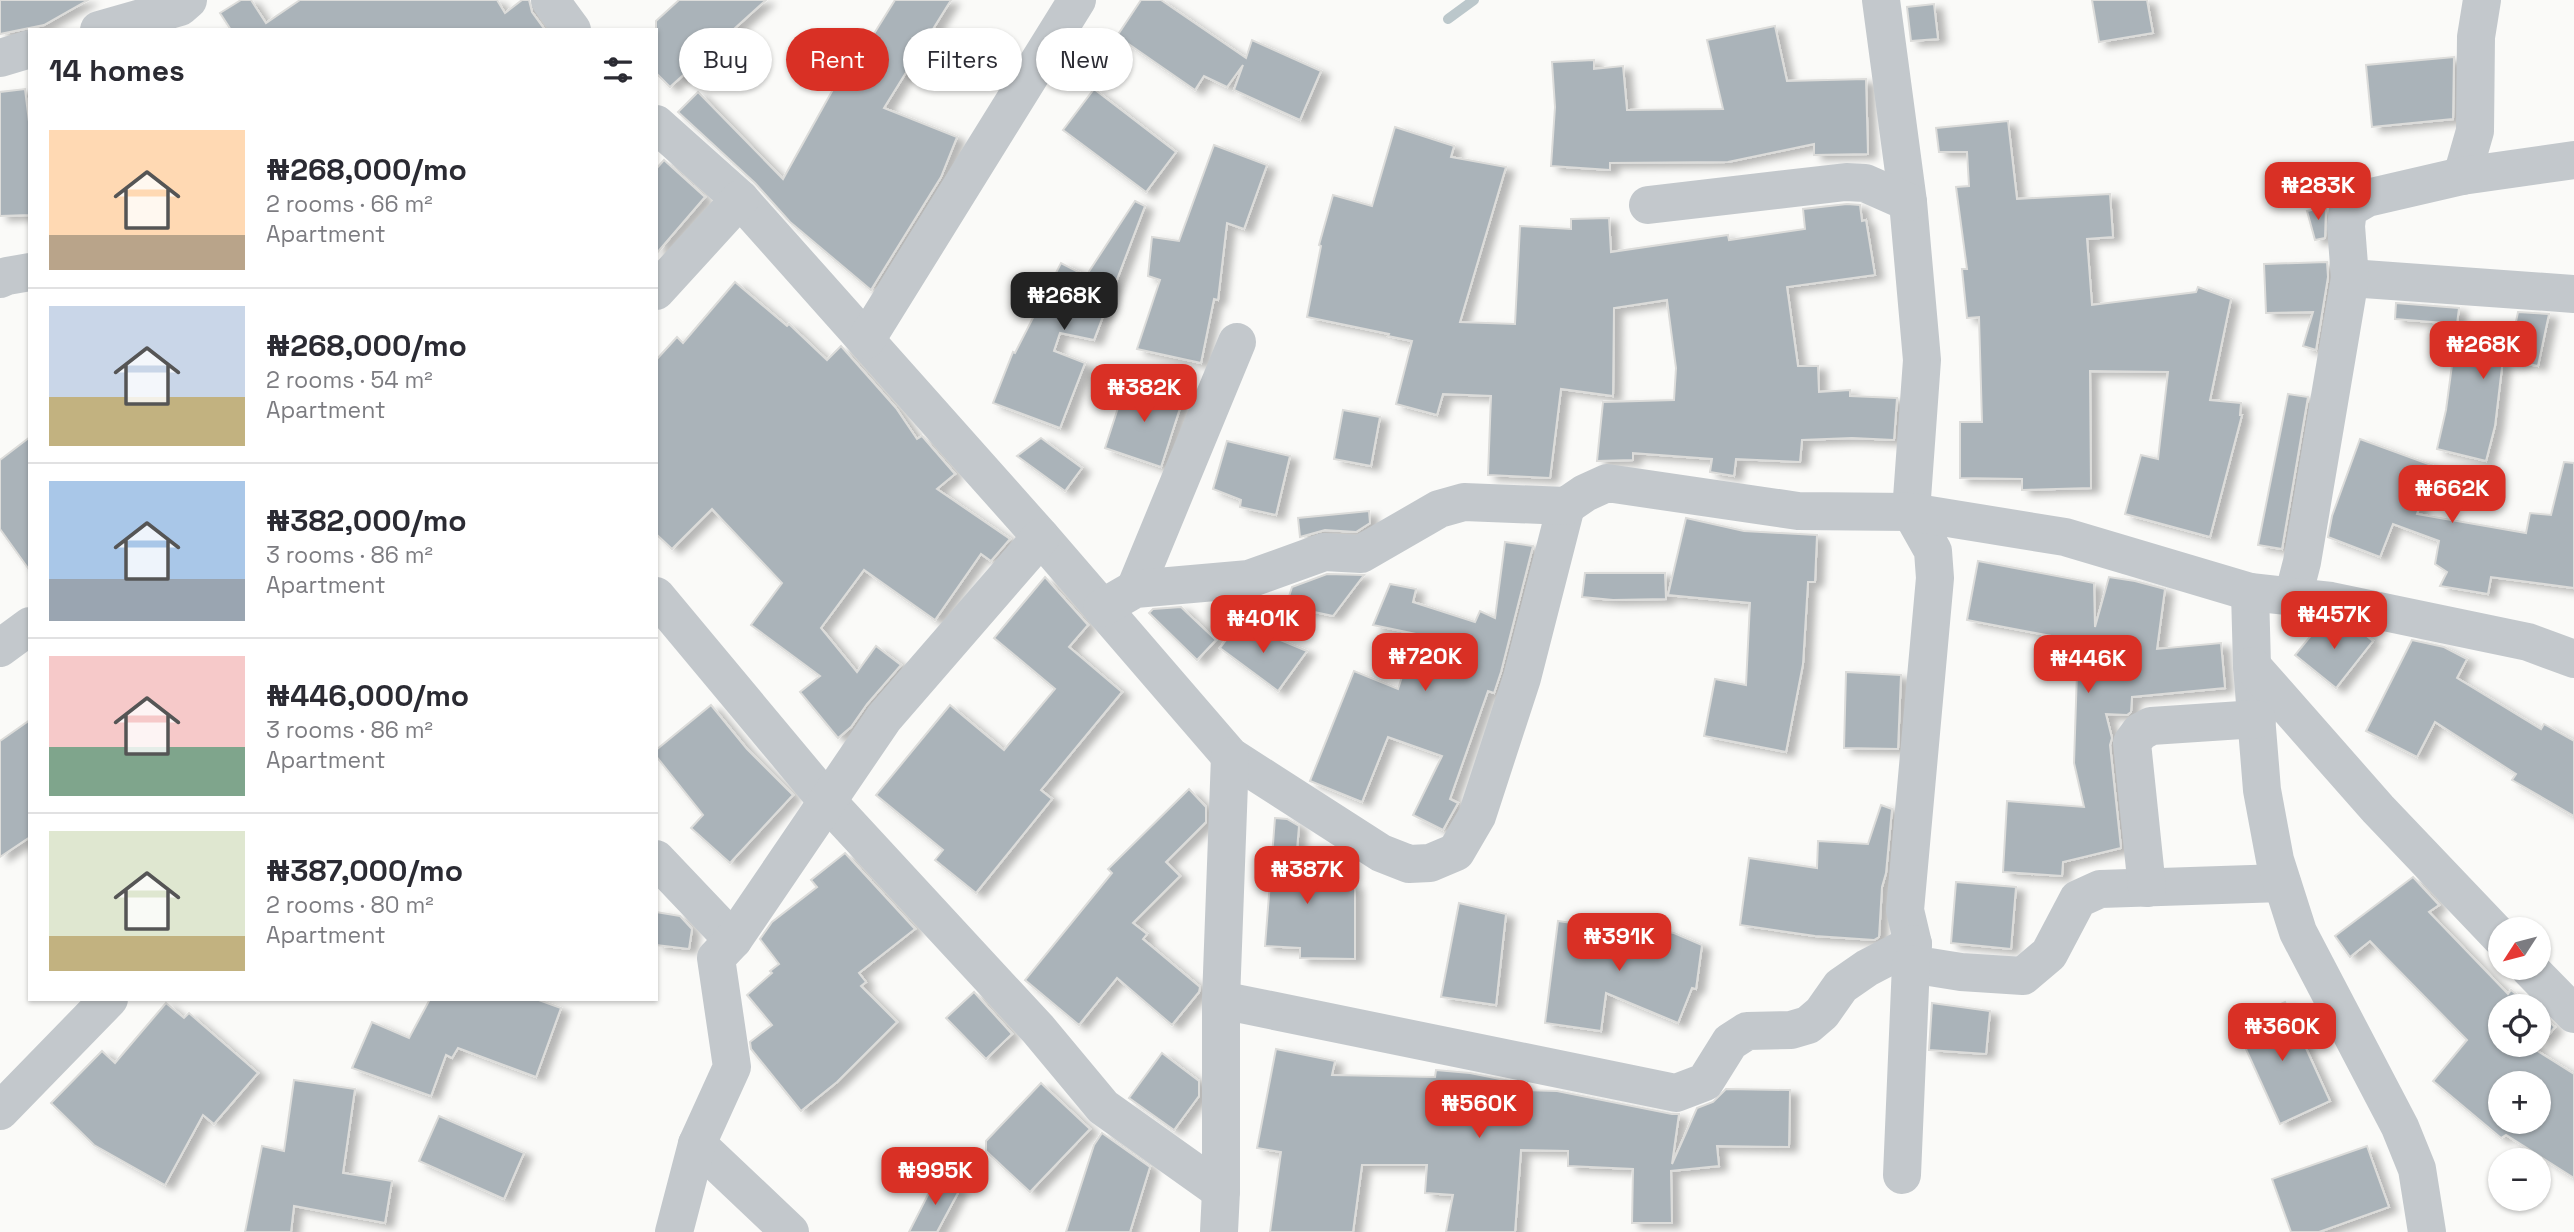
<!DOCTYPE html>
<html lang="en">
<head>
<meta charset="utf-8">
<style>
  :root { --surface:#fff; --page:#f7f7f7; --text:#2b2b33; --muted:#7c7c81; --line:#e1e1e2; --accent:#d93025 }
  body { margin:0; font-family:"Space Grotesk",sans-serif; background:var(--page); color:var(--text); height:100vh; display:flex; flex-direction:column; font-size:26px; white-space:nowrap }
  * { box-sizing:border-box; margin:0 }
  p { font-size:23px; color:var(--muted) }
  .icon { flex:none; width:38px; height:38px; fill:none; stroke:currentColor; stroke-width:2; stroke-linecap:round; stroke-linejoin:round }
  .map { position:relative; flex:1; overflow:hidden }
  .side { position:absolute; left:28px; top:28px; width:630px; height:973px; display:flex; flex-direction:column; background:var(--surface); border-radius:0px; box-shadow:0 2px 5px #0004 }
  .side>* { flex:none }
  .top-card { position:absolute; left:679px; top:28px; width:665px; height:63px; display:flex; gap:14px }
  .needle { width:46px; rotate:234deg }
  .controls { position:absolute; left:2488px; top:917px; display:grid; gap:14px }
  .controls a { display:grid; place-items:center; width:63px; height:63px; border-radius:50%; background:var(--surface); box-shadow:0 2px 5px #0004; font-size:35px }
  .price { position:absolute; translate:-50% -60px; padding:0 16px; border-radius:14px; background:var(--accent); color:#fff; font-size:23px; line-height:46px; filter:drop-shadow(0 2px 4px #0008) }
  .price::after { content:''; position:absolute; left:50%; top:42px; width:21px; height:16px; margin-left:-10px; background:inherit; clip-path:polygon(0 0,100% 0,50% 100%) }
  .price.current { background:#222; color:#fff }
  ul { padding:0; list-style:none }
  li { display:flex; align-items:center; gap:21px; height:175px; padding:0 21px }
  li+li { border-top:2px solid var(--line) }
  li span { display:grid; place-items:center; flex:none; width:196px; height:140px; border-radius:0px; color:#555 }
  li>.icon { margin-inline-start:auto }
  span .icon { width:84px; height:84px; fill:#fffc; stroke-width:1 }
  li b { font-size:30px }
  h2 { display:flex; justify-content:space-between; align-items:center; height:84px; padding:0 21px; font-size:30px }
  .tag { padding:0 24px; border-radius:32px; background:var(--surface); box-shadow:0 2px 5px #0004; font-size:24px; line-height:63px }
  .tag.current { background:var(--accent); color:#fff }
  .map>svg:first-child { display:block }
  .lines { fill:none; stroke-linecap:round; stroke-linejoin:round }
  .stream { stroke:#bbc7cb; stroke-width:10 }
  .building { fill:#aab3b9; stroke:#dcdcda; stroke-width:2; fill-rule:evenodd; filter:url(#shadow) }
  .street { stroke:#c3c8cc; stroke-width:38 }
</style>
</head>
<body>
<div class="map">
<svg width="2574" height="1232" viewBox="0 0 2574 1232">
  <defs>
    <filter id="shadow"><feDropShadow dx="8" dy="4.5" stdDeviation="3.5" flood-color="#0004"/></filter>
  </defs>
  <rect width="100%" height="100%" fill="#fafaf8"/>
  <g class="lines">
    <path class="stream" d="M1448,19L1474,0"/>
  </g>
  <g class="building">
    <path d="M0,0H88L44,25L0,34Z"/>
    <path d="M241,0H251L266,23L300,0H497L505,13L522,0H529L532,12L545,30H231L220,13Z"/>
    <path d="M679,0H766L670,87L656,73V21Z"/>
    <path d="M895,0H951L884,108L957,137L941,177L871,290L790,222L755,183L678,112L698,92L783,179L846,66L852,69Z"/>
    <path d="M1141,0H1161L1246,58L1252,40L1321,71L1300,120L1234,90L1243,65L1227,87L1204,76L1195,90L1117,36Z"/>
    <path d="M2092,0H2147L2153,33L2099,42Z"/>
    <path d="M1934,4L1938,39L1911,41L1907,7Z"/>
    <path d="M1775,26L1787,81L1866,79L1868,154L1814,155V144L1728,162L1610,163V170L1551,166L1555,107L1552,62L1594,60V69L1623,66L1627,110L1723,109L1707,40Z"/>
    <path d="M2454,57L2453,119L2372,127L2366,65Z"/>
    <path d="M25,89L30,130V215L0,216V92Z"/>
    <path d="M1094,89L1176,152L1146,192L1063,130Z"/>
    <path d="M2008,121L2017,199L2110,194L2113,237L2087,239L2092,305L2196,292L2198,287L2231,299L2210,400L2241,403L2240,415H2242L2210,537L2125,514L2141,455L2158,459L2168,372L2090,371L2091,488L2022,490V479L1960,478V422H1982L1979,317L1967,318L1962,269H1967L1956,187L1969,186L1967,152H1939L1936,128Z"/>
    <path d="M1395,127L1454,146L1451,157L1506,167L1460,322L1515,324L1520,226L1571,229V219L1609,218L1611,252L1728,235L1729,240L1805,229L1803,209L1847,204L1860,205L1862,221L1866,220L1875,275L1787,287L1798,366H1818L1819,392L1850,390V396L1897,398L1894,440L1852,438L1802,440L1800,462L1736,459L1734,476L1710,472L1712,459L1633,453V460L1597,461L1603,402L1674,400L1676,368L1667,300L1614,308L1613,396L1561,389L1550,478L1488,475L1491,396L1443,394L1437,415L1396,404L1412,341L1388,336L1389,334L1307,317L1321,246L1319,245L1333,195L1372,206Z"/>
    <path d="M1214,145L1267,165L1244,229L1227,223L1218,300L1214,299L1201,363L1137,349L1160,280L1148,276L1152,237L1179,241Z"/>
    <path d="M664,160L705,197L656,254V169Z"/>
    <path d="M1135,201L1145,206L1094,340L1060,333L1054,351L1085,363L1060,428L993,403L1013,352L1015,353L1061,263L1086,276Z"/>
    <path d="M2326,207L2325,238L2315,240L2307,211Z"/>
    <path d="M2327,262L2328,277L2316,350L2303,346L2313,312L2266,313L2264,264Z"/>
    <path d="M735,282L787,326L789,324L827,360L841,346L896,408L917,439L922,436L955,474L937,489L1010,539L991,561L981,554L935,620L864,570L821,628L857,672L876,646L901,665L867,704L851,727L838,738L800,692L820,676L751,625L782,583L712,509L672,549L656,534V360L677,337L683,343Z"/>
    <path d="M2396,303L2459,308L2457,324L2395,319Z"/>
    <path d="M2518,312L2549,314L2538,366L2503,359L2495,426L2486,461L2437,449L2446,410L2454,350L2442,347L2445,327L2513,336Z"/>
    <path d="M1127,380L1182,402L1161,467L1105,448Z"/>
    <path d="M2288,394L2308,397L2282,549L2258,545Z"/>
    <path d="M1343,410L1380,417L1371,466L1334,459Z"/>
    <path d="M30,437V571L0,529V460Z"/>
    <path d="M1041,438L1082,468L1065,491L1017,456Z"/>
    <path d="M2360,439L2434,466L2417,514L2526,533L2530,513L2551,515L2564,462L2574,463V588L2491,577L2488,594L2440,586L2447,572L2435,564L2439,541L2393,524L2380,557L2328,537L2332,516Z"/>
    <path d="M1227,441L1290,456L1276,515L1240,507L1241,500L1213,489Z"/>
    <path d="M1369,511L1370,523L1356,532L1325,530L1300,537L1298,518Z"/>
    <path d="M1686,518L1744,531L1817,535L1815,582H1808L1803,664L1786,752L1704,736L1715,679L1746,685L1750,603L1668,595Z"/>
    <path d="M1505,542L1533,546L1501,672L1494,693L1488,691L1450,799L1458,803L1443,830L1413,815L1442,756L1388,737L1362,802L1310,781L1354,671L1398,689L1416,634L1373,625L1390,584L1416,589L1413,602L1475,622L1480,611L1495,618Z"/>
    <path d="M1978,561L2094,583L2095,627L2109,577L2135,581L2165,589L2157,649L2221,643L2225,688L2132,697L2131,712L2127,715L2106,714L2112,738L2110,745L2121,848L2063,862L2062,876L2003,872L2007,801L2084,807L2074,763L2078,641L1967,620Z"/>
    <path d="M1585,573H1665L1666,599L1613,600L1582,597Z"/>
    <path d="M1327,574L1364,575L1333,616L1286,606L1292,587Z"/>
    <path d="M1045,577L1088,625L1069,647L1122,692L1041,790L1052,799L976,893L935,860L943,850L876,795L950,705L1004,750L1055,689L994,638Z"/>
    <path d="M1181,607L1216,640L1197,660L1149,613L1153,609Z"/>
    <path d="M2322,622L2358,629L2373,641L2336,688L2295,655Z"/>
    <path d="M1239,623L1307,651L1278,691L1220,648Z"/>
    <path d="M2412,640L2444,647L2467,659L2457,678L2541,729L2544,724L2574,741V816L2512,780L2516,774L2435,722L2417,757L2366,731Z"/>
    <path d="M1846,672L1901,675L1898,749L1844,748Z"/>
    <path d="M711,705L747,749L793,795L730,863L691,828L703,815L656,756V750Z"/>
    <path d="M30,720V837L0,857V741Z"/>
    <path d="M1189,789L1206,807V822L1166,862L1180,876L1133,923L1147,934L1143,939L1200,987L1199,992L1172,1025L1117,978L1079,1025L1025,980L1112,873L1108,869Z"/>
    <path d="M1881,805L1892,809L1886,873L1882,887L1879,937L1874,940L1815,936L1740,925L1749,858L1817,868L1818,841L1868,844Z"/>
    <path d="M1275,818L1287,819L1299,826L1294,885H1355V959L1300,958V948L1265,946Z"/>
    <path d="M845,853L915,929L859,973L866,982L861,986L897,1022L837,1082L801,1111L751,1049L750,1042L772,1025L747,995L772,973L770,971L779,964L760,939L772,922L817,887L811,880Z"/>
    <path d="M2413,877L2439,905L2429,912L2508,994L2511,990L2531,1006H2501V1045H2539V1013L2555,1027L2536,1050L2574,1074V1178L2506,1135L2501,1138L2433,1081L2467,1040L2370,941L2350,957L2335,936ZM2501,1083H2539V1122H2501Z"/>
    <path d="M1956,882L2016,887L2011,949L1951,943Z"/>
    <path d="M1459,903L1506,914L1496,1005L1441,997Z"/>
    <path d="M656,912L680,916L692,929L689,949L656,945Z"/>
    <path d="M1558,921L1658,935L1659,930L1674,933L1702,945L1696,989L1692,988L1678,1023L1606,993L1601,1031L1545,1023Z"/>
    <path d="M974,992L1012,1034L986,1059L946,1018Z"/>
    <path d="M430,999H536L561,1008L536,1077L458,1048L452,1058L446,1055L431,1096L352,1068L372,1022L409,1038Z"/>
    <path d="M2285,1002L2330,1101L2280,1124L2235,1025Z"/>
    <path d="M166,1003L184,1018L189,1013L258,1073L214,1124L203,1115L165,1185L94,1145L51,1103L102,1051L115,1063Z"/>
    <path d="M1932,1003L1990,1011L1986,1054L1929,1050Z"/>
    <path d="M1276,1049L1335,1061L1332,1075L1435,1077L1436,1070L1470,1073L1525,1084V1090L1557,1091L1672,1114H1679L1672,1164L1697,1108L1713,1102L1726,1089L1790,1090L1789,1147L1717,1146L1719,1166L1671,1171L1672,1223H1632L1633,1169L1568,1166V1151L1521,1150L1515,1232H1446L1453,1195L1425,1193L1427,1165H1362L1353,1232H1270L1281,1152L1257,1148Z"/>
    <path d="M1162,1053L1199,1081V1096L1174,1130L1129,1098Z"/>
    <path d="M294,1080L355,1089L343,1173L392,1181L385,1223L294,1206L291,1232H245L262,1146L284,1151Z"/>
    <path d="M1041,1083L1090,1129L1030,1192L986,1151V1141Z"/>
    <path d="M439,1116L524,1153L504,1199L419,1161Z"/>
    <path d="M1102,1133L1150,1167L1130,1232H1066L1094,1145Z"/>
    <path d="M2367,1146L2389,1207L2319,1232H2291L2272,1179Z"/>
    <path d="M937,1177L960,1189L937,1232H909Z"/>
  </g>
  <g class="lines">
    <g class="street">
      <path d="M550,0L572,30"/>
      <path d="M1881,0L1908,202L1922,360L1911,512L1933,551L1935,578L1905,910L1913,944L1911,964L1961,972L2023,976L2049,954L2078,899L2100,889L2282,883"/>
      <path d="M99,30L180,7L188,0"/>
      <path d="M0,58L30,49"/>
      <path d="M656,124L740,199L1041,537L1230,756L1381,853L1409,864L1430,863L1456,852L1477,816L1522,678L1566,506"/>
      <path d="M2462,176L2475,131L2476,37L2482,0"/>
      <path d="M1648,205L1846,182L1865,183L1908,202"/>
      <path d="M2350,278L2574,294"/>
      <path d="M0,279L7,276L30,272"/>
      <path d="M656,291L740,199"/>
      <path d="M866,340L1077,0"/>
      <path d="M1135,589L1237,342"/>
      <path d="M2250,592L2252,666L2262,790L2275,860L2298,932L2400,1127L2417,1169L2427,1232"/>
      <path d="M656,596L827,801L1038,1029L1103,1107L1221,1191"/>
      <path d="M2293,597L2302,562L2350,278L2346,226L2348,209L2367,198L2462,176L2574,160"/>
      <path d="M1102,608L1135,589L1249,579L1324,552L1361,554L1439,509L1464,502L1566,506L1585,493L1607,483L1798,511L1911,512L2065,537L2250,592L2331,601L2528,642L2574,659"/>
      <path d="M0,648L30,626"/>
      <path d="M2252,666L2378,809L2501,938"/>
      <path d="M656,859L733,940"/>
      <path d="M2147,888L2132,743L2140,732L2151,726L2257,719"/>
      <path d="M2529,968L2574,1014"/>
      <path d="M1221,1000L1676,1093L1705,1082L1730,1042L1747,1031L1791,1030L1808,1025L1822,1013L1841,986L1867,968L1913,944"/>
      <path d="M0,1111L109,999"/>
      <path d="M697,1144L790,1232"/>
      <path d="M1902,1175L1911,964"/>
      <path d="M674,1232L697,1144L732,1067L716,958L733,940L884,718L1041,537"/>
      <path d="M1219,1232L1221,1191V1000L1230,756"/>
    </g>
  </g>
</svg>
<div class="controls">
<a><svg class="needle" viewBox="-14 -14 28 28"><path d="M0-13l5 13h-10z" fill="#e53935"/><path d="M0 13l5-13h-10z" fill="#7c7c81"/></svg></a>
<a><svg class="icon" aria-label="locate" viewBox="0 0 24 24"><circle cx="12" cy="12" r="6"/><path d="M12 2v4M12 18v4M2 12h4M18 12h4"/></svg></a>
<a>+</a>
<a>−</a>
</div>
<b class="price" style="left:2318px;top:222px">₦283K</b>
<b class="price current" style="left:1064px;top:332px">₦268K</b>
<b class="price" style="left:2483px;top:381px">₦268K</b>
<b class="price" style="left:1144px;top:424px">₦382K</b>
<b class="price" style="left:2452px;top:525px">₦662K</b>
<b class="price" style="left:2334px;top:651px">₦457K</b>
<b class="price" style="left:1263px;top:655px">₦401K</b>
<b class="price" style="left:1425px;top:693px">₦720K</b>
<b class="price" style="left:2088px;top:695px">₦446K</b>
<b class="price" style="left:1307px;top:906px">₦387K</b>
<b class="price" style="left:1619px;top:973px">₦391K</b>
<b class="price" style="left:2282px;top:1063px">₦360K</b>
<b class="price" style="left:1479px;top:1140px">₦560K</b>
<b class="price" style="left:935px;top:1207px">₦995K</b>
<div class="top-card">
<a class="tag">Buy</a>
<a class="tag current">Rent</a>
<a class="tag">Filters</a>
<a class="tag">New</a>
</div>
<section class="side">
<h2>14 homes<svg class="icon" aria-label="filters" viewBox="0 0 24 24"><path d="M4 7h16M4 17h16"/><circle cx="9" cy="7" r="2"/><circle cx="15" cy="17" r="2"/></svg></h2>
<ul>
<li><span style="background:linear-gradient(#ffd9b3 75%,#b9a48a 0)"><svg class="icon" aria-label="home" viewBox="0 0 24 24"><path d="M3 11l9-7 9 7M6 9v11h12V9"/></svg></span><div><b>₦268,000/mo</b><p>2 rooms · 66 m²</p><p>Apartment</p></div></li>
<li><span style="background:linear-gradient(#c9d6e8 65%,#c2b280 0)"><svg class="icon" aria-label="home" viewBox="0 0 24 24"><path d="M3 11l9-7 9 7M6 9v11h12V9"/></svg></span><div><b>₦268,000/mo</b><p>2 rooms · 54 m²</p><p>Apartment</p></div></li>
<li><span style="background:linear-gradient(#a9c7e8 70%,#9aa5b1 0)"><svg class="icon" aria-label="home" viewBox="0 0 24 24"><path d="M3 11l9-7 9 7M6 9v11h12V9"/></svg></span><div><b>₦382,000/mo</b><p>3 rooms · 86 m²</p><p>Apartment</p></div></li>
<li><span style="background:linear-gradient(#f6c9c9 65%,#7fa58c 0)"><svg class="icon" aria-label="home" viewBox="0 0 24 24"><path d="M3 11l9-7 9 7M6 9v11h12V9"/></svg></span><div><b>₦446,000/mo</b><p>3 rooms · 86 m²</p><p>Apartment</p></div></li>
<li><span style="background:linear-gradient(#dfe7d0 75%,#c2b280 0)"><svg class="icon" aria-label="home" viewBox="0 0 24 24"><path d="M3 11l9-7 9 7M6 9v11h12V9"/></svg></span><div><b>₦387,000/mo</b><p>2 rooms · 80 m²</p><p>Apartment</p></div></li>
</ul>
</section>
</div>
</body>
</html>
